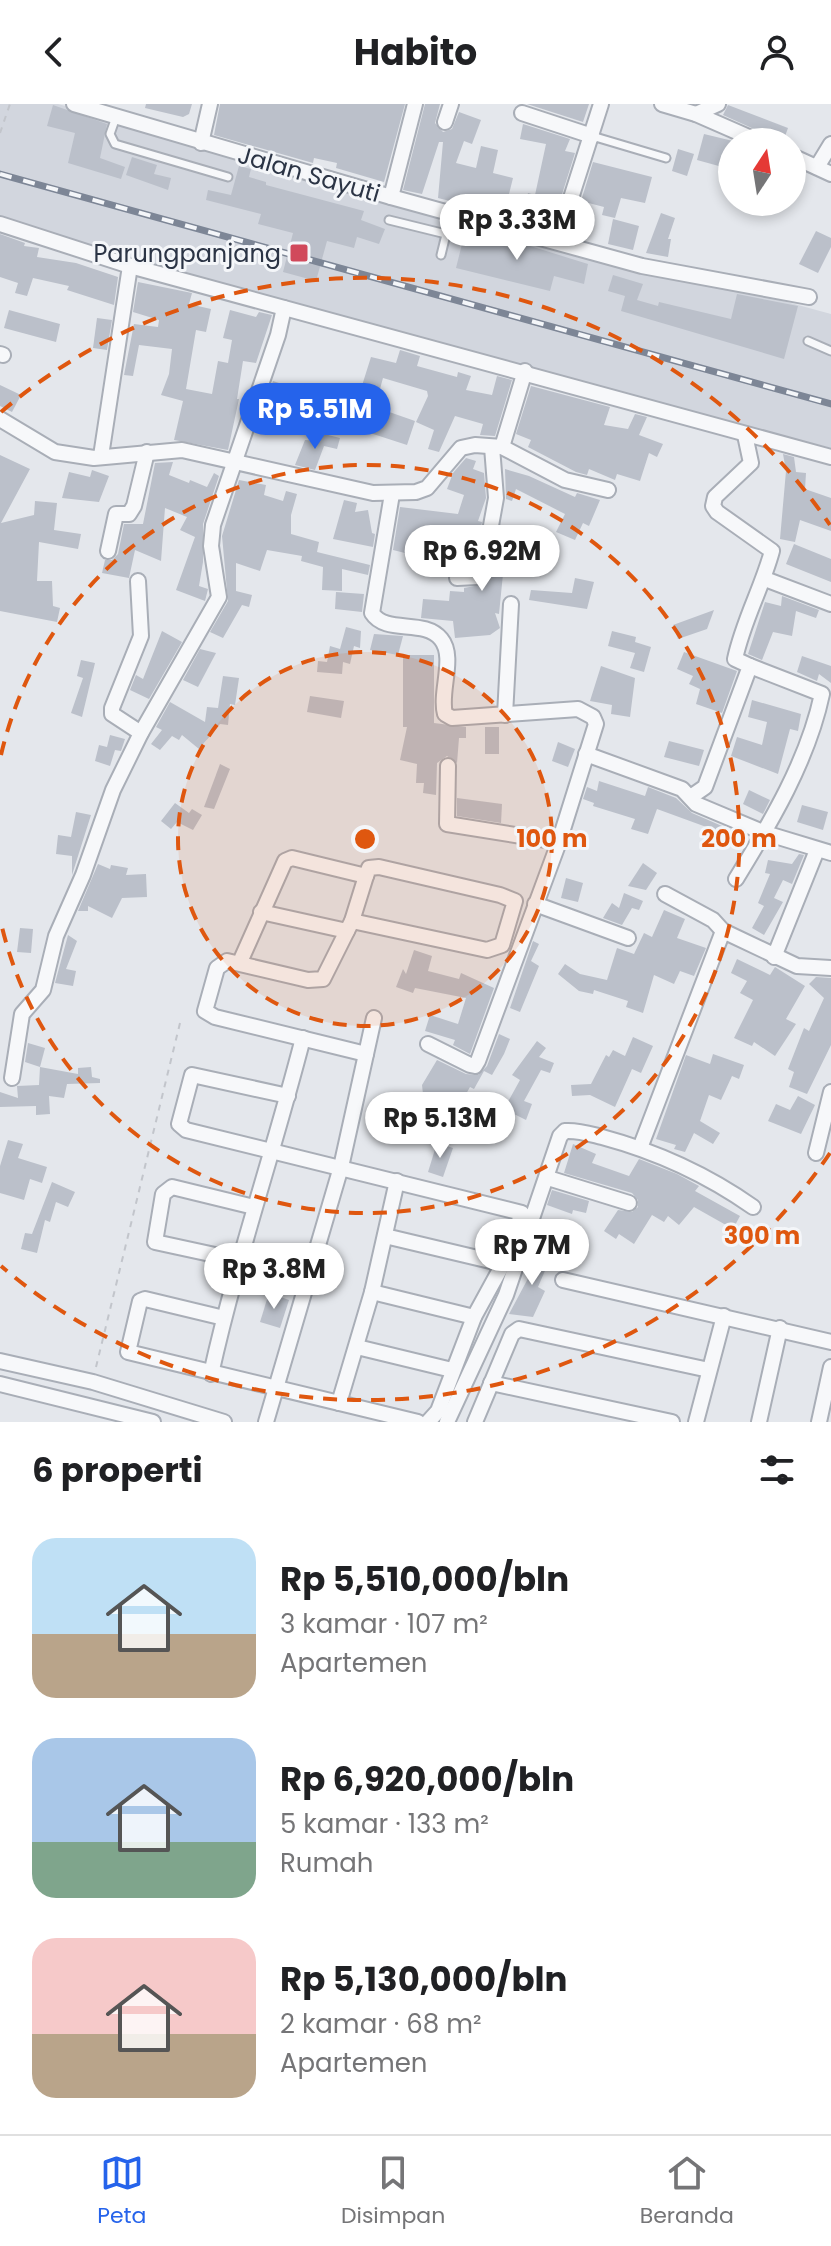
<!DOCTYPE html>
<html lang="id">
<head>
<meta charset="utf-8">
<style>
  :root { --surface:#fff; --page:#f6f6f6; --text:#202124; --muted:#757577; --line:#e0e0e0; --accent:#2563eb }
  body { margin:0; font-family:Poppins,sans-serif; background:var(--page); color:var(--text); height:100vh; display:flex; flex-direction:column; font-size:30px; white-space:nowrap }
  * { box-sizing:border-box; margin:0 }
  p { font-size:26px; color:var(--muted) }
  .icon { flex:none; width:44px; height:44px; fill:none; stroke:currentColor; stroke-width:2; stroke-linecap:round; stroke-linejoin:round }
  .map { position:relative; height:1318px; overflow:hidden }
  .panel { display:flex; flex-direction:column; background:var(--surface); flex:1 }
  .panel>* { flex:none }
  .needle { width:52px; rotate:12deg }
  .tools { position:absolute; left:718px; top:24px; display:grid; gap:16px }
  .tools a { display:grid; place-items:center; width:88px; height:88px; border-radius:50%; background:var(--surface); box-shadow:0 4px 12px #0003; font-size:40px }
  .price { position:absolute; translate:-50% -68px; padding:0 18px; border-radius:28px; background:#fff; color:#222; font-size:26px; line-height:52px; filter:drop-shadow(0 2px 4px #0008) }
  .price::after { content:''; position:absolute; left:50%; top:48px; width:24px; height:18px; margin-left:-12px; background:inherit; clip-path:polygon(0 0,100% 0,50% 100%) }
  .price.active { background:var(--accent); color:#fff }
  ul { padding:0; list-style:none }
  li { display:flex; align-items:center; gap:24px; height:200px; padding:0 32px }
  li span { display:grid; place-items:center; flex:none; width:224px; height:160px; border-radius:24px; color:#555 }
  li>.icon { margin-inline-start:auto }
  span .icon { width:96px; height:96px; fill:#fffc; stroke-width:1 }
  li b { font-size:34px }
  h2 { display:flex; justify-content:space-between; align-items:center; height:96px; padding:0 32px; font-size:34px }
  header { display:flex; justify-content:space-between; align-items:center; height:104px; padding:0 32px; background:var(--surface); font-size:36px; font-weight:700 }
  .dock { display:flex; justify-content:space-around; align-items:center; height:112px; border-top:2px solid var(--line); background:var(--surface); font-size:22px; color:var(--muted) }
  .dock a { display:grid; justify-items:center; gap:4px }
  .dock .active { color:var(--accent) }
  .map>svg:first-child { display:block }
  .built { fill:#d2d6de }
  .building { fill:#bbc0ca }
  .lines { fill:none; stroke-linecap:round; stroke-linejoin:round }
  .service-casing { stroke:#a9aeb7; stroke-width:11 }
  .minor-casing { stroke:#a9aeb7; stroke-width:18 }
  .path { stroke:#c2c5cb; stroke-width:2; stroke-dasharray:6 6; stroke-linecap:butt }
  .service { stroke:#f7f8fa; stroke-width:7 }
  .minor { stroke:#f7f8fa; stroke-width:14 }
  .rail-casing { stroke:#7d8696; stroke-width:7 }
  .rail { stroke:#f4f6f9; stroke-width:4; stroke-dasharray:12; stroke-linecap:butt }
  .ring { fill:none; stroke:#df570f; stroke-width:4; stroke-dasharray:14 10 }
  .poi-dot { fill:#d1495b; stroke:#f4f6f9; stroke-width:3 }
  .labels { text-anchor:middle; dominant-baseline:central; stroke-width:6; stroke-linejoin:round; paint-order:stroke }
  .street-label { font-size:24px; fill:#2b3445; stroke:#f4f6f9 }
  .poi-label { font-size:24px; fill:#2b3445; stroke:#f4f6f9; text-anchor:end }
  .centre { fill:#df570f; stroke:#f4f6f9; stroke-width:4 }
  .ring-label { font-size:24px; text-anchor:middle; font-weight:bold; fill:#df570f; stroke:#f4f6f9; stroke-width:6; stroke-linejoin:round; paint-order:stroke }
</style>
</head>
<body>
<header><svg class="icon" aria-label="back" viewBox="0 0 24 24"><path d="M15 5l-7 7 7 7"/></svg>Habito<svg class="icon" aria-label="person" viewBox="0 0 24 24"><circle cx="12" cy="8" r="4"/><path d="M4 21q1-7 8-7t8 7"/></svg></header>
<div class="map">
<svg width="831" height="1318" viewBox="0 0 831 1318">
  <rect width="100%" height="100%" fill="#e4e7ec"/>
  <path class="built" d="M0,0H58L831,210V344L130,161L0,121Z"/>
  <g class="building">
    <path d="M146,0H192L189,10L183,13L145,4Z"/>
    <path d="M220,0H405L384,78L336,64L337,59L314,54L313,59L214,31Z"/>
    <path d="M425,0H440L435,19L443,28L452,25L459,8L481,16L472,40L464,37L456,59L476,64L481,42L498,46L493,69L513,74L503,114L494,111V108L438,94L443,38H439L422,90L403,86Z"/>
    <path d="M527,0H589L583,18Z"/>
    <path d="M53,1L107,20L100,54L125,63L121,75L68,59L75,29L47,22Z"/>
    <path d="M728,1L788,24L783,38L723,11Z"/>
    <path d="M523,20L570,35L565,47L575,49L552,122L531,116L530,121L519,118L528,89L535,91L546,40L520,35Z"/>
    <path d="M704,30L733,37L726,64L697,56Z"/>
    <path d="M678,45L694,50L687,72L672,67Z"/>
    <path d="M132,53L157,61L154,70L171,74L168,86L126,71Z"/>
    <path d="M593,58L652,73L645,99L621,94L615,114L602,111L604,103L581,97Z"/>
    <path d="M239,62L251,65L249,73L266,78V81L364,107L361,116L385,125L379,140L357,133L354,144L327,137L316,177L283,168L293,129L258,120L261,110L206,96L208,86L231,91Z"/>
    <path d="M661,109L675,114L668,135H671L668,153L646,149Z"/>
    <path d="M613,115L639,122L633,146L608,140Z"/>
    <path d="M466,124L499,133L497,140L512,144L514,137L588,160L584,180L554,172L550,187L456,164Z"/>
    <path d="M816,127L831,134V143L818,169L799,160Z"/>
    <path d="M0,130L25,139L24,142L39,144L37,153L76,159L118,173L114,201L67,186L69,182L33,174L27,192L15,189L18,179L0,173Z"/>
    <path d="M613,171L643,180L637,196L658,202L659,198L731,215L737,190L798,202L784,255L621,207L625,192L608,187Z"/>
    <path d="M138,178L192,189L189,200L211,205L206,228L196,226L186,285L212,290L218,257L228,259L232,236L223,234L230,206L256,213L259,208L272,211L256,259L243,257L237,295H239L228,346L174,336L183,297L161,291L169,270L172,245L139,241L133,272L124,271L134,220L158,223L159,216L133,208Z"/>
    <path d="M9,206L60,220L56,238L4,224Z"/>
    <path d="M97,214L112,216L107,246L93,244Z"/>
    <path d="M400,246L420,252L417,262L457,273L458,268L471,272L466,286L492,291L497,272L512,276L495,332L480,331L483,320L455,312L439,348L428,345L434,326L416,318L428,292L427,287L383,274L375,303L415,317L407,341L370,329L374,316L353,310L371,253L396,259Z"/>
    <path d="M273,277L324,294L313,327L294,322L301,304L282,298L277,316L261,312Z"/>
    <path d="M0,281L21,291L12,308L0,302Z"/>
    <path d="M531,282L610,303L604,321L628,325L635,310L647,313L639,331L663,340L657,353L649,349L640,377L617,370L615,376L589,365L587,371L576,368L528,343L531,336L516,330Z"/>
    <path d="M320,329L340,334L337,345L324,342L315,366L295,361L305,336L319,337Z"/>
    <path d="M783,350L794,353L796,368L806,369L805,385L831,394V427L800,416L795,438L780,435L786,367Z"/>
    <path d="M0,351L30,365L1,419L34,411L35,397L57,399L54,426L81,430L78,445L39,438L37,477H52L53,502L60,504L57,518L0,507Z"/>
    <path d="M466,354L476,357L473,365L484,369L486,394L478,417L482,418L474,462H444L448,447L428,440L419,438L417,446L407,443L405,449L393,446L400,403L458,410L464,391L447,385L453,369Z"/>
    <path d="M173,358L169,371L189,379L190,376L207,383L214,369L219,372L203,420V458L199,482L208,485L205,497L176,486L195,433L180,426L187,413L165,404L161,457L135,446L129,474L102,469L105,456H112L118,450L124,420H143L155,359Z"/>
    <path d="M505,365L529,372L575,393L577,389L600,396L589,422L583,419L575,436L556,428L565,410L516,385L512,397L506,395Z"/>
    <path d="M92,366L109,372L99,398L62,394L69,368L90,373Z"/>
    <path d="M239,376L266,381L264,391L283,397L286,387L297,390L291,411V430L319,438L317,448L370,461L368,471L342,465V487L322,486L323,463L301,457L302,452L267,446L260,467L236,459V487L252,491L249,503L242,501L223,534L210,528L228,497L222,432Z"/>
    <path d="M344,396L357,399L355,408L368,406L372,429L375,430L373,443L333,435Z"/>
    <path d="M501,422L519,426L515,441L539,448L532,469L504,460L499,510L495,509L500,524L490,531L455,534L453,517L421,514L423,495L449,497L450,487L464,488V484L485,480L493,468Z"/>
    <path d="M794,440L831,455V478L786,460Z"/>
    <path d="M575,474L594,478L587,505L529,496L531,486L572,489Z"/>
    <path d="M336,488L364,490L362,508L335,505Z"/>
    <path d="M782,492L819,506L816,514L796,507L792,532L773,528L762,556L748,550L765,498L781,502Z"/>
    <path d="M714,506L707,525L678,535L673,521Z"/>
    <path d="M346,523L361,527L360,544L354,542L350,560L343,558L342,570L317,568L318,557L327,558L330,542L340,545Z"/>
    <path d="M162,527L182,538L149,595L130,586L136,571L143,575Z"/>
    <path d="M612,527L636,533L635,538L651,543L644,568L630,564L635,549L608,542Z"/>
    <path d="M374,530L403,532L398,551L370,546Z"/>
    <path d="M200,545L216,549L198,583L183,576Z"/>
    <path d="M684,548L737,567L722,609L696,600L700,585L689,580L693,572L677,565Z"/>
    <path d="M403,551H434V619L466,623V634H459L457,659L447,652L437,659L436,691L423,689L424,679H416L417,660L400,656L407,623H403Z"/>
    <path d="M802,552L831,562V579L819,570L817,577L797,568Z"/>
    <path d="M81,556L95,559L82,613L71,609L83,574L77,572Z"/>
    <path d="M601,562L635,574L630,613L611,610L612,601L590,597Z"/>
    <path d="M223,572L239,574L235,601L230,600L228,621L220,620L199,645L182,631L179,636L172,632L160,646L151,640L162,626L156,623L170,598L205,618L207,603L218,604Z"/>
    <path d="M310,592L344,597L341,614L307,608Z"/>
    <path d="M752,596L801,610L798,627L790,625L778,670L731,652L737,633L762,641L767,618L748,613Z"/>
    <rect x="485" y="623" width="14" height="27"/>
    <path d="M110,631L125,635L121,647L115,646L110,662L95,657L99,641L107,643Z"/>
    <path d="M669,637L704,646L699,662L664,653Z"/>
    <path d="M558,638L575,645L568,663L552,657Z"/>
    <path d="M220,660L230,665L214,705L204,703Z"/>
    <path d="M599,677L645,692L648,683L676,694L692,709L745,732L740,743L728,737L731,732L657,705L648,730L631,725L635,715L593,702L594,699L583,695L587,683L597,687Z"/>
    <path d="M749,686L770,696L763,710L743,700Z"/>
    <path d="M457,694L502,700L501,719L457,712Z"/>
    <path d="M175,699L189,709L192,705L202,711L193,726L177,718L171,725L161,717Z"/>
    <path d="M802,701L828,708L823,726L797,718Z"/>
    <path d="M76,708L91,711L72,771V752L56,750L58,731L71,733Z"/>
    <path d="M799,750L804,751L792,780L783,776L774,794L783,798L764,831L752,824L764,802L758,799L770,770L765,769L768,756L792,760Z"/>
    <path d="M643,759L657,769L646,786L628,782Z"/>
    <path d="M98,760L110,765L111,761L128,764L126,771L146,770L147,793L122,794L112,814L88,802V807H78Z"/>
    <path d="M566,774L583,779L578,798L561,794Z"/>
    <path d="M624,789L643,797L639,806L632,804L622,821L603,814L612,799L619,804Z"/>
    <path d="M664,806L685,815L677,834L706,844L694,872L680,867L674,880L654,871L643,909L626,903L628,897L594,886L593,890L579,887L558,870L565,860L580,870L607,876L617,844L634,850L644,829L652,833Z"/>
    <path d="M20,824L33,825L31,849L17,848Z"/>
    <path d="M68,831L77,837L66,865L76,867L73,882L55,879Z"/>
    <path d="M533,837L539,840L531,857L539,862L520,908L510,904Z"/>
    <path d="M414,846L432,852L428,867L459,875L461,869L494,884L470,950L453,941L455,936L425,927L430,911L458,920L466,894L415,884L413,889L396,883L403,865L406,870Z"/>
    <path d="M737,855L770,871L775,863L805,882L786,915L796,920L775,952L754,938L752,942L734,934L753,896L740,889L747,877L731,869Z"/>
    <path d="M816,873L831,874V941L807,990L789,983L794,968L788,965L804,924L809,927L824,894L809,880Z"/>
    <path d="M499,930L510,935L504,950L492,971L484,967L474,985L470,983L458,1004L440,996L442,1002L424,999L422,981L437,956L466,970L478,971L487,962Z"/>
    <path d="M633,933L653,942L641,969L632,965L615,1003L590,991L572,992L571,981L591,980L606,951L609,953L613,946L625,952Z"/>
    <path d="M537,937L546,944L539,953L554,959L550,969L541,966L524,997L532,1000L526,1016L504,1005L520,976L512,971Z"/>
    <path d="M28,939L45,944L40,963L25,958Z"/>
    <path d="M713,950L744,961L739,975L732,972L721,996L709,991L700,1017L720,1029L713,1040L694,1029L685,1048L674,1045L676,1041L656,1035L686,951L710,960Z"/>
    <path d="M40,963L78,970V964L91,963L92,973L100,975V979L67,980L64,994L49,992L50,1010L36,1011V1002L0,1003V988L18,994L17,982L39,981Z"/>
    <path d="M798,992L815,1001L801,1030L768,1017L776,1000L790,1006Z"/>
    <path d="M398,1003L419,1007L413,1035L392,1030Z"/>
    <path d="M8,1036L23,1040L18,1054L47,1063L42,1079L30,1075L24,1096L0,1089V1062Z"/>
    <path d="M437,1039L453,1044L443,1073L428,1068Z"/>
    <path d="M573,1040L596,1050L592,1059L629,1072L639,1055L677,1070L699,1082L695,1087L740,1112L733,1125L694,1103L679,1121L668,1112L664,1118L652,1111L634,1140L619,1130L616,1135L604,1127L618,1106L632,1108L638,1103V1096L632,1089L564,1069Z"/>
    <path d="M52,1078L75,1088L68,1103L56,1098L50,1118L45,1116L37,1149L21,1145L25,1129L32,1130Z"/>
    <path d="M552,1086L589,1097L586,1109L573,1106L572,1110L547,1101Z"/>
    <path d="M532,1147L550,1155L538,1183L545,1187L533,1213L509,1210L532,1167L526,1165Z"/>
    <path d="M269,1189L289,1196L280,1224L260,1218Z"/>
  </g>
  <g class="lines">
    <g class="service-casing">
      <g id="service">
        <path d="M116,13L110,30L115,40L228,73"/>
        <path d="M592,32L666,54"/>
        <path d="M389,116L446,130"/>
        <path d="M441,151L451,110"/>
        <path d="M808,237L831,247"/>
      </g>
    </g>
    <g class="minor-casing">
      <g id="minor">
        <path d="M74,0L391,93L642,162L809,193"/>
        <path d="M662,0L696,10L760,38"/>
        <path d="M522,9L592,32"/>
        <path d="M696,10L718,0"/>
        <path d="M445,18L451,0"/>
        <path d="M201,39L210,0"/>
        <path d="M792,52L831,70"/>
        <path d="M817,63L831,40"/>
        <path d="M391,93L415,0"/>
        <path d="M0,120L130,162L831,353"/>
        <path d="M557,138L601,0"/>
        <path d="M0,250L3,251"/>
        <path d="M0,315L55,348L94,354L182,346L373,389L416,388L427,384L461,344L475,341L502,343L525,267"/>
        <path d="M502,343L565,376L608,386"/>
        <path d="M101,352L130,162"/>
        <path d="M392,390L372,509C386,531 424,514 441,535C456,553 439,588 445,610L452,614L578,605L593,613L596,620L559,738L478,957L475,962L470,961L428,940"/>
        <path d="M108,447L116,410H129L134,402L147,348"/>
        <path d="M457,474L477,473L483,466L496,394L492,343"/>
        <path d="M765,475L831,500"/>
        <path d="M138,477L141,532L112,604V610L141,629"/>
        <path d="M505,611L511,500"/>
        <path d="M586,650L682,685L696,700L765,729L831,749"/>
        <path d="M448,662L447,720L559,738"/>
        <path d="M692,692L705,683L750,562L735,555C743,517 762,484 772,447L717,408L713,402L715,393L751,359L745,331"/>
        <path d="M736,775C771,718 808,656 822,590L750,562"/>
        <path d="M665,790L713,816L723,827"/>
        <path d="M535,800L628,834"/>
        <path d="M261,808L347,827"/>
        <path d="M352,817L487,846L502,841L515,797L500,791L379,763L369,764L366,772"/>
        <path d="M774,853L817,746"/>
        <path d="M240,858L285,757L292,754L366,772L352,817L323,875L308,876L227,857L217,864L205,907L215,913L366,950"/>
        <path d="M12,974L22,910L43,886L56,832L83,771L113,686L141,629L219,493L211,442L213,421L278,231L284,204"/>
        <path d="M288,992L192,971L179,1020L186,1026L522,1109L503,1160L474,1213L438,1307L428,1318"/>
        <path d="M640,1044L723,827L797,862L831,864"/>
        <path d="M816,1049L831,988"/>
        <path d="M548,1074L629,1099"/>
        <path d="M385,1132L503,1160"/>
        <path d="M238,1156L155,1138L163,1090L172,1083L254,1103"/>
        <path d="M563,1176L831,1238"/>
        <path d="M372,1188L474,1213"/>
        <path d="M224,1214L145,1195L140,1197L128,1248L418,1318"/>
        <path d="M357,1243L452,1266"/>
        <path d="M0,1257L93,1278L224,1318"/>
        <path d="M211,1270C236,1157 274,1047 303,934"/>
        <path d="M491,1279L672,1318"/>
        <path d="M0,1280L153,1318"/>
        <path d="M339,1299L372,1188L397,1077"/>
        <path d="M266,1318L341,1063L374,914"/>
        <path d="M447,1318L506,1191L560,1032L565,1027C578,1026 590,1030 602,1033C658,1048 706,1070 753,1103"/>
        <path d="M475,1318L512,1230L519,1225L709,1266"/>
        <path d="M696,1318L724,1212"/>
        <path d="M759,1318L780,1224"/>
        <path d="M819,1318L831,1263"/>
      </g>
    </g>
    <g class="path">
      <path d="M0,29L10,0"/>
      <path d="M96,1263L181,915"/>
    </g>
    <use href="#service" class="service"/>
    <use href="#minor" class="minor"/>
    <g class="rail-casing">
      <path id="rail" d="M0,70L831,300"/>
    </g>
    <use href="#rail" class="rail"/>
  </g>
  <circle cx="365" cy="735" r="187" fill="#df570f" fill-opacity=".12"/>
  <g class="ring">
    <circle cx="365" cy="735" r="187"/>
    <path d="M1 651A374 374 0 1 1 1 819"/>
    <path d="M830 1049A561 561 0 0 1 1 1162M1 308A561 561 0 0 1 830 421"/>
  </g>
  <rect class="poi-dot" x="289" y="139" width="20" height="20" rx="4"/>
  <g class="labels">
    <g class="street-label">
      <text transform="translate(309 70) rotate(16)">Jalan Sayuti</text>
    </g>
    <g class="poi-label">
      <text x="281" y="149">Parungpanjang</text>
    </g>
  </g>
  <circle cx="365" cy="735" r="12" class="centre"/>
  <g class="ring-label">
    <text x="552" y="743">100 m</text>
    <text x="739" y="743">200 m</text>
    <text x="762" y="1140">300 m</text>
  </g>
</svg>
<div class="tools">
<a><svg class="needle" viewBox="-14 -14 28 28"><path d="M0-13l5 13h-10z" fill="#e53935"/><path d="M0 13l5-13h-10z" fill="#757577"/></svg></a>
</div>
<b class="price" style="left:517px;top:158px">Rp 3.33M</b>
<b class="price active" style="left:315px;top:347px">Rp 5.51M</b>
<b class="price" style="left:482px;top:489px">Rp 6.92M</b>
<b class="price" style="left:440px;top:1056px">Rp 5.13M</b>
<b class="price" style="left:532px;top:1183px">Rp 7M</b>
<b class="price" style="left:274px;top:1207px">Rp 3.8M</b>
</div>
<section class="panel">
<h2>6 properti<svg class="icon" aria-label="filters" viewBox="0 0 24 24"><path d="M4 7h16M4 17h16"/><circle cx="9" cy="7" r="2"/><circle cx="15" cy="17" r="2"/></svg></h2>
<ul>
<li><span style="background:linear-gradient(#bfe0f5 60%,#b9a48a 0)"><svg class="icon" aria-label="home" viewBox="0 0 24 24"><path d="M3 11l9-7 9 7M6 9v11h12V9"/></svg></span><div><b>Rp 5,510,000/bln</b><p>3 kamar · 107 m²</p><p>Apartemen</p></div></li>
<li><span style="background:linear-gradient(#a9c7e8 65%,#7fa58c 0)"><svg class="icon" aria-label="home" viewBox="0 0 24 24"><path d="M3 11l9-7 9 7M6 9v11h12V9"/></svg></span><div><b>Rp 6,920,000/bln</b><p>5 kamar · 133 m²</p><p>Rumah</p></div></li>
<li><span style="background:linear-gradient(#f6c9c9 60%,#b9a48a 0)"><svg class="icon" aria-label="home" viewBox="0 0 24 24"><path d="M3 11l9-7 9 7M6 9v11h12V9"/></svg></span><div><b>Rp 5,130,000/bln</b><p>2 kamar · 68 m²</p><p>Apartemen</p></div></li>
</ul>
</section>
<nav class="dock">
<a class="active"><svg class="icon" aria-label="map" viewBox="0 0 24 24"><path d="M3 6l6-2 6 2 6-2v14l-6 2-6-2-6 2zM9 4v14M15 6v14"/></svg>Peta</a>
<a><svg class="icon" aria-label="saved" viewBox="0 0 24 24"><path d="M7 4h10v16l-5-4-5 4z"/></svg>Disimpan</a>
<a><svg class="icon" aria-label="home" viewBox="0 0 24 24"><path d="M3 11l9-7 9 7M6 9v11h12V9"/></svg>Beranda</a>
</nav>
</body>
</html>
